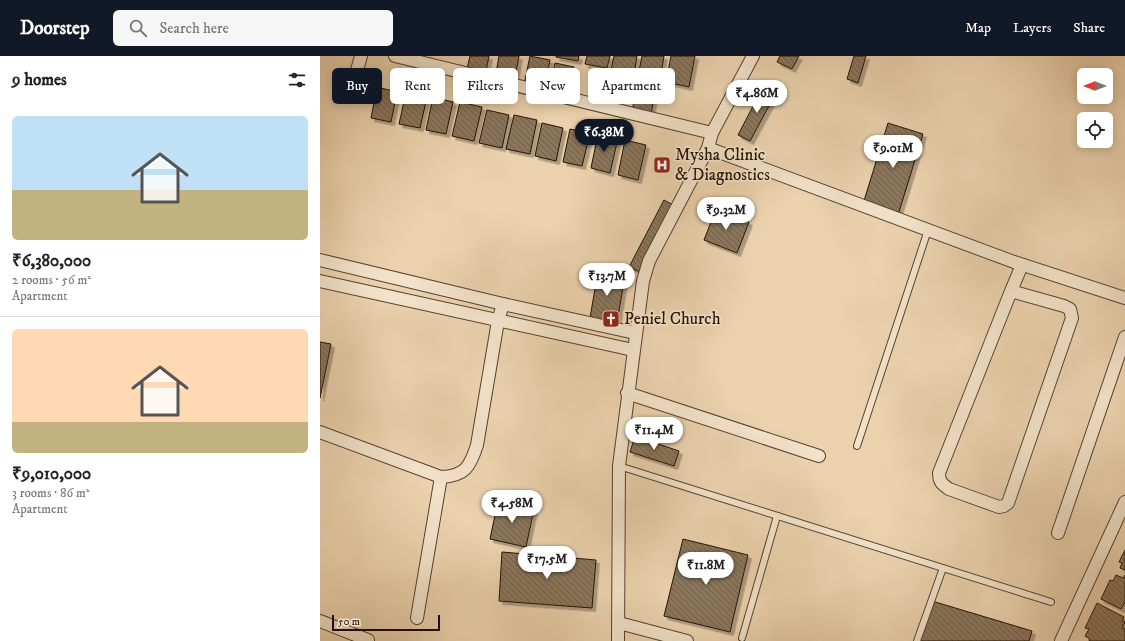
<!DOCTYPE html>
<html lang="en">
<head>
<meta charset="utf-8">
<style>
  :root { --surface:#fff; --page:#f6f6f6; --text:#222; --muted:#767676; --line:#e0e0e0; --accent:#111827 }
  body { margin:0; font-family:"IM FELL DW Pica",serif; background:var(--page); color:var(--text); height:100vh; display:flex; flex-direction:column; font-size:15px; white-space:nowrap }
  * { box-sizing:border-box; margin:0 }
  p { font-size:13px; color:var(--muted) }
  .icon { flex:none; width:22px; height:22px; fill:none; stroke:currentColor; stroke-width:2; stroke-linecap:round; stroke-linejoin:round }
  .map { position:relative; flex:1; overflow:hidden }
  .sheet { display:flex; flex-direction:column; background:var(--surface); width:320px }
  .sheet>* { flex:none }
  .guide { position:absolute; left:12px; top:12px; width:380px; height:36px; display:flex; gap:8px }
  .needle { width:26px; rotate:270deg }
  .fabs { position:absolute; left:757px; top:12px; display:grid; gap:8px }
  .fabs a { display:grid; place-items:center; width:36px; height:36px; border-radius:6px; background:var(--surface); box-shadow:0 2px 10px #0003; font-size:20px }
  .scale { position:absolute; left:12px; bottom:10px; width:108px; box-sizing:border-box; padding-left:4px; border:2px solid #231203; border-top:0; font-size:11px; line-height:14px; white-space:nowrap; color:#231203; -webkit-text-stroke:3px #f2e2ca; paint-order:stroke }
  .price { position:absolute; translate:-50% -34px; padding:0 9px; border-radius:14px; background:#fff; color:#222; font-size:13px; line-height:26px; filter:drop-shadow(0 1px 2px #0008) }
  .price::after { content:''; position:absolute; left:50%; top:24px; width:12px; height:9px; margin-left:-6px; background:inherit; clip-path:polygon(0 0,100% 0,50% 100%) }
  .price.current { background:var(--accent); color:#fff }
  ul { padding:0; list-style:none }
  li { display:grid; align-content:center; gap:8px; height:212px; padding:0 12px }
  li+li { border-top:1px solid var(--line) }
  li span { display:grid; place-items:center; height:124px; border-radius:6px; color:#555 }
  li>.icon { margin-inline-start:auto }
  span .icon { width:72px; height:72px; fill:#fffc; stroke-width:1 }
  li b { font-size:17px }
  h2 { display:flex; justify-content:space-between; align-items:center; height:48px; padding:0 12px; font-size:17px }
  .tag { padding:0 14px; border-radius:6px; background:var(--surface); box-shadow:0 2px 10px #0003; font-size:14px; line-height:36px }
  .tag.current { background:var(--accent); color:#fff }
  header { display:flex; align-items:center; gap:24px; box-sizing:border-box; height:56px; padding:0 20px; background:var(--accent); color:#fff }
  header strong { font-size:19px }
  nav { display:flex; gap:22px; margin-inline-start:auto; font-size:14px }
  .search { width:280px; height:36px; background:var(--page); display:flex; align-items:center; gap:10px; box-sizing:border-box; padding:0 14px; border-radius:6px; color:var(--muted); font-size:15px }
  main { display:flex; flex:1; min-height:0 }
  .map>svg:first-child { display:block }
  .building { fill:url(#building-back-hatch); stroke:#231203; filter:url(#shadow) }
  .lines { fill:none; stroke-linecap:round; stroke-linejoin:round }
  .service-casing { stroke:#55422e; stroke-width:8 }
  .minor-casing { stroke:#55422e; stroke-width:14 }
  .service { stroke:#f2e2ca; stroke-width:6 }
  .minor { stroke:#f2e2ca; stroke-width:12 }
  .labels { text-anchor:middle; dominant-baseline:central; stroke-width:3.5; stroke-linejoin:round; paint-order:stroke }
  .poi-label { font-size:17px; fill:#231203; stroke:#f2e2ca; text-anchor:start }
</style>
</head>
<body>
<header>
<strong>Doorstep</strong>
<div class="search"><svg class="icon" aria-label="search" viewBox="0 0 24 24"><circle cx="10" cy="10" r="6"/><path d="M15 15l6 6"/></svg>Search here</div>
<nav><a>Map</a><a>Layers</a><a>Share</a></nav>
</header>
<main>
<section class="sheet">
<h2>9 homes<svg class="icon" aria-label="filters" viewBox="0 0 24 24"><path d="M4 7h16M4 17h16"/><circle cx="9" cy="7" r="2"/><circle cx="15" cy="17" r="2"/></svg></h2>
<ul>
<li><span style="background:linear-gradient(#bfe0f5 60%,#c2b280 0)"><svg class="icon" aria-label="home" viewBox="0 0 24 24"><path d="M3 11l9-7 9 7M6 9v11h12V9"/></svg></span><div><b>₹6,380,000</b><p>2 rooms · 56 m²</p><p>Apartment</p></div></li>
<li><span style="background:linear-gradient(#ffd9b3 75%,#c2b280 0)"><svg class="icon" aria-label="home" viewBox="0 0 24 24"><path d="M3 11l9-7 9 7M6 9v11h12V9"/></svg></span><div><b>₹9,010,000</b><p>3 rooms · 86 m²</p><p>Apartment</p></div></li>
</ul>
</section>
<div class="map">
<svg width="805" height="585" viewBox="0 0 805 585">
  <defs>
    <pattern id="building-back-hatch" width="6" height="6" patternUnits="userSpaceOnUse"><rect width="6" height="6" fill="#8b765b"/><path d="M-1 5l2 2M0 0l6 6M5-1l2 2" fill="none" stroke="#715f49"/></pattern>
    <filter id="shadow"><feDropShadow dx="3.5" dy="3.5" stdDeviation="0" flood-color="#0004"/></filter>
  </defs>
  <rect width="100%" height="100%" fill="#ebd2ad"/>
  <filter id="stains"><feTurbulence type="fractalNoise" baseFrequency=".005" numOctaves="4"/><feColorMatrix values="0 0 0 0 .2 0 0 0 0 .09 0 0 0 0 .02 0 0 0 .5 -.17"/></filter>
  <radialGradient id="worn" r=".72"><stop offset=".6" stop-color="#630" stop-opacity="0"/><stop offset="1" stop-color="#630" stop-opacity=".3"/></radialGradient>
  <g class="building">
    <path d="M150,0H169L165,20L146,17Z"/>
    <path d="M179,0H199L194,27L175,23Z"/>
    <path d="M210,0L230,4L224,33L204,29Z"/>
    <path d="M236,0H259L258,5L236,1Z"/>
    <path d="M267,0H290L287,12L265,8Z"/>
    <path d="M294,0H317L314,18L291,14Z"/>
    <path d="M322,0H344L340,24L318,20Z"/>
    <path d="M351,0H375L369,31L346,26Z"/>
    <path d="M460,0H479L472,13L457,6Z"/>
    <path d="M534,0H546L538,27L527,23Z"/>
    <path d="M235,7L254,11L248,38L229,35Z"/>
    <path d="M318,25L336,29L331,59L312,55Z"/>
    <path d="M57,31L77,36L71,66L51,62Z"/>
    <path d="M443,31L456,37L430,85L418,79Z"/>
    <path d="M86,36L107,41L100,72L79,68Z"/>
    <path d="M113,41L133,46L126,78L106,74Z"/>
    <path d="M140,46L162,51L154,85L132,80Z"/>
    <path d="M167,54L189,59L182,92L159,87Z"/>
    <path d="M194,59L217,64L210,98L186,93Z"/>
    <path d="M222,67L243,72L236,105L215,100Z"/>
    <path d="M568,67L603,78L578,159L543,148Z"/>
    <path d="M250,73L270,77L262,110L243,106Z"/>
    <path d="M278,78L298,82L290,117L271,112Z"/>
    <path d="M305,84L326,89L318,124L298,119Z"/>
    <path d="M344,144L355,150L320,216L309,211Z"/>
    <path d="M396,153L429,166L417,197L384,184Z"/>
    <path d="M278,215L305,220L297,266L270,262Z"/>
    <path d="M0,286L11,288L0,342Z"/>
    <path d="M315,380L359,395L354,410L310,396Z"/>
    <path d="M178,445L214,453L206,491L170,483Z"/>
    <path d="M363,483L428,499L410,576L344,560Z"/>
    <path d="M805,494V514L800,512L802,507L799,506Z"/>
    <path d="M182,496L276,504L272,552L179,545Z"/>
    <path d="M796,519L803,522L805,519V546L801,553L781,543L790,524L793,525Z"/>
    <path d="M612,545L712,575L709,585H600Z"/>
    <path d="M777,547L804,561L802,565L805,566L802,572L805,573V585H769L770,583L765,580L769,573L765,572Z"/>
  </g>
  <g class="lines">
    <g class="service-casing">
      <g id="service">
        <path d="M537,390L608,174"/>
        <path d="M299,410L731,546"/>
        <path d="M422,582L457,460"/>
        <path d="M597,585L623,512"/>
      </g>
    </g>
    <g class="minor-casing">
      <g id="minor">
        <path d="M75,0L392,77"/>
        <path d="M32,32L41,0"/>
        <path d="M388,92L694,206L805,242"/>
        <path d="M0,204L183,248L315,277"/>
        <path d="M0,225L313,294"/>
        <path d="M691,235L744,250L750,253L752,262L688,447L684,450L679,451L629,433C622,428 619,426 619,417L691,235L702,209"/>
        <path d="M307,337L499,400"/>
        <path d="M0,376L121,421C145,420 150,411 157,389L178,265L183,248"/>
        <path d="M738,477L805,281"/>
        <path d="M97,562L121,421"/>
        <path d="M0,565L48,584"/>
        <path d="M299,567L367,585"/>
        <path d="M298,585L299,410L323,225L329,205L388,92L392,77L433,0"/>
        <path d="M741,585L805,446"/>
      </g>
    </g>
    <use href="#service" class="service"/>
    <use href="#minor" class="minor"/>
  </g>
  <defs>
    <g id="hospital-square" transform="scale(0.9)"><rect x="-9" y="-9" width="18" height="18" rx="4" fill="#8f2418" stroke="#f2e2ca"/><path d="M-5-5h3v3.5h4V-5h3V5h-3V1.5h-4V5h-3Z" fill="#fff"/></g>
    <g id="church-square" transform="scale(0.9)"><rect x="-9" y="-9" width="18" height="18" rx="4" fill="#8f2418" stroke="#f2e2ca"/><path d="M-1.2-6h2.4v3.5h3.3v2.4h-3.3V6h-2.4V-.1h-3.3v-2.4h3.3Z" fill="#fff"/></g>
  </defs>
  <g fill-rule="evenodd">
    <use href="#hospital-square" x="342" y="109"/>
    <use href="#church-square" x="291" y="263"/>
  </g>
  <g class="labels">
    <g class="poi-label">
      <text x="355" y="99">Mysha Clinic<tspan x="355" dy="20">&amp; Diagnostics</tspan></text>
      <text x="304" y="263">Peniel Church</text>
    </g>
  </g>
  <rect width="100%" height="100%" filter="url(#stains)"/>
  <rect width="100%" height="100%" fill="url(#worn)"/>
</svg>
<div class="fabs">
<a><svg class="needle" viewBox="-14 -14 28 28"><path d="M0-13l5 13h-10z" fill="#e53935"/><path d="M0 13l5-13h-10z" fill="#767676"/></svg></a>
<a><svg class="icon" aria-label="locate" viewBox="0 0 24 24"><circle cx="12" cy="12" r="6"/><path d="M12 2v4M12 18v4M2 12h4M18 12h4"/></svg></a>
</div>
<div class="scale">50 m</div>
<b class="price" style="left:437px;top:58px">₹4.86M</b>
<b class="price current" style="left:284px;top:97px">₹6.38M</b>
<b class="price" style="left:573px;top:113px">₹9.01M</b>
<b class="price" style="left:406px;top:175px">₹9.32M</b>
<b class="price" style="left:287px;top:241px">₹13.7M</b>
<b class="price" style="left:334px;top:395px">₹11.4M</b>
<b class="price" style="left:192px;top:468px">₹4.58M</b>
<b class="price" style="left:227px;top:524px">₹17.5M</b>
<b class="price" style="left:386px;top:530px">₹11.8M</b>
<div class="guide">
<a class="tag current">Buy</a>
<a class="tag">Rent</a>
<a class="tag">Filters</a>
<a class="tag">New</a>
<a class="tag">Apartment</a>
</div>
</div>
</main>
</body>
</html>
